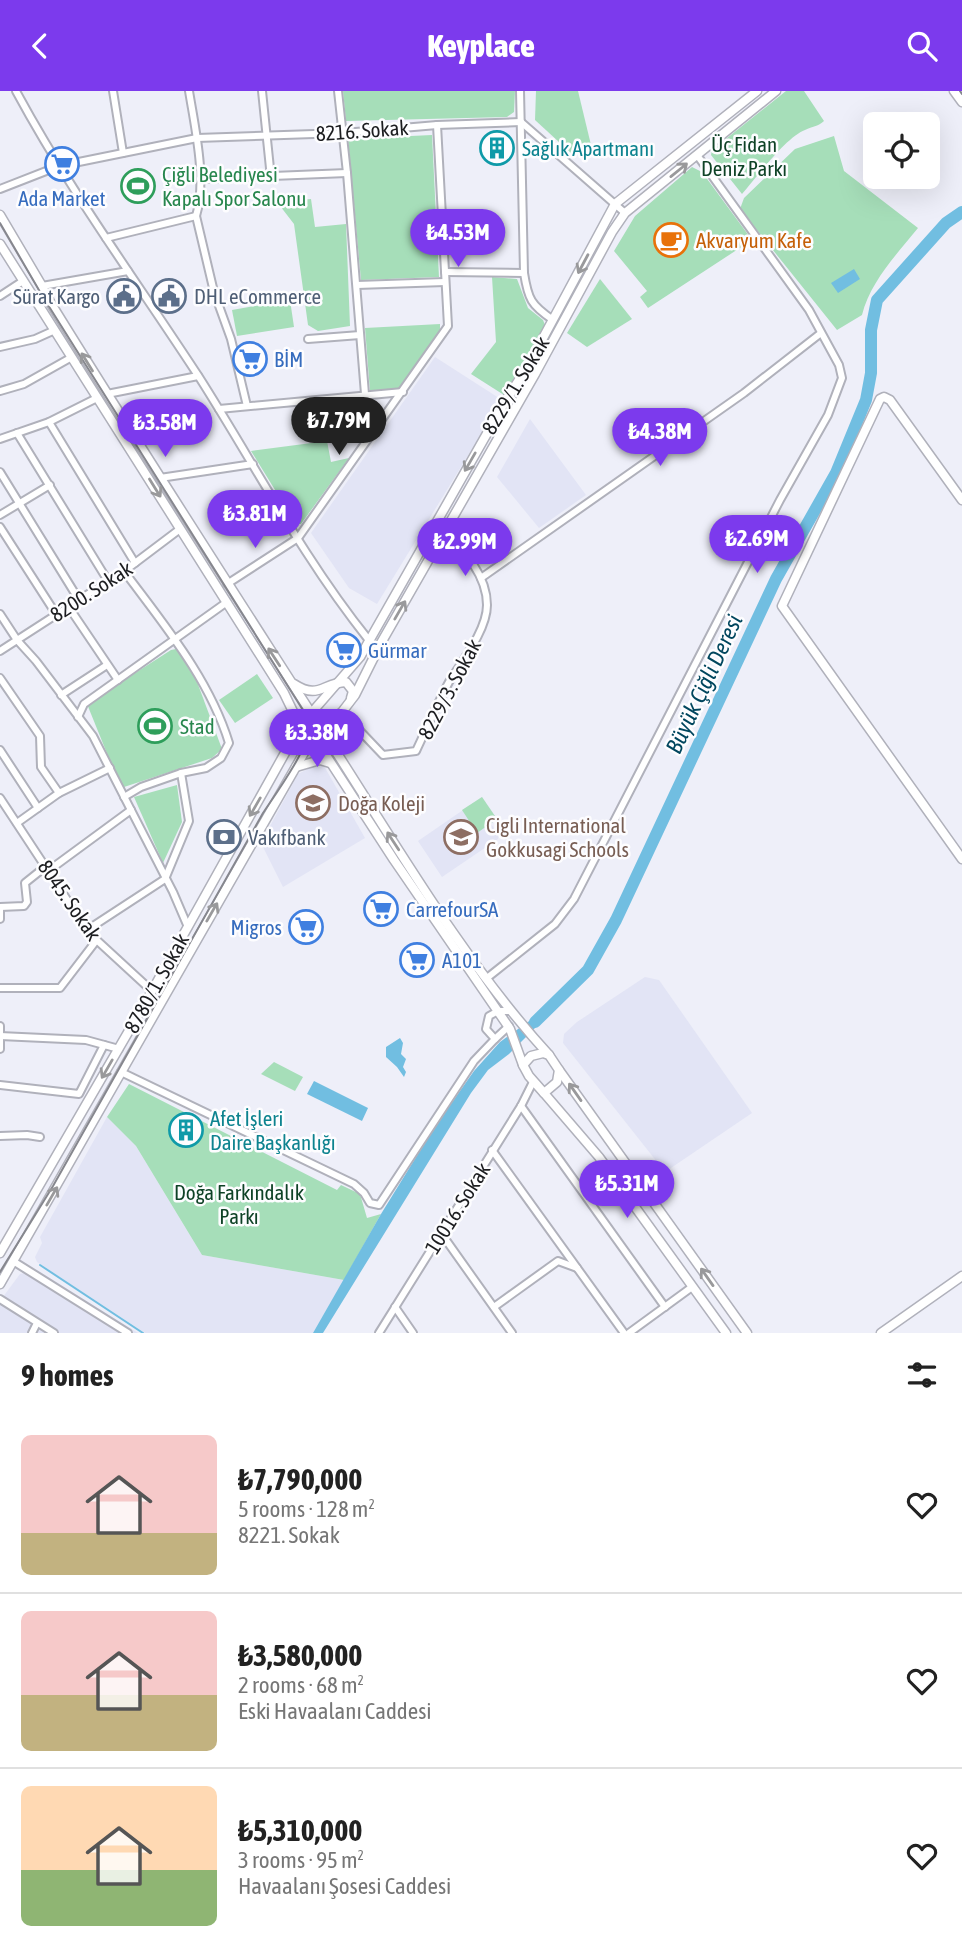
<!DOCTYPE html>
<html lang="en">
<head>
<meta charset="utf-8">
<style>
  :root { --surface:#fff; --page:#f2f2f2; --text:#222; --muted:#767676; --line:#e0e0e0; --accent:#7c3aed }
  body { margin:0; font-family:"Asap Condensed",sans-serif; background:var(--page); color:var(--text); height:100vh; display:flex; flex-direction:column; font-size:26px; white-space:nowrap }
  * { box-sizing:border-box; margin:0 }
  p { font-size:23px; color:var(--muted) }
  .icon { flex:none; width:38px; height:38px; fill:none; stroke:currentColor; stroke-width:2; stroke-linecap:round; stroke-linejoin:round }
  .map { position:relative; height:1242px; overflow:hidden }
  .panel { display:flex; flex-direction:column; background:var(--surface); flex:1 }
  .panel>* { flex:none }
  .controls { position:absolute; left:863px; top:21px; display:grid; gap:14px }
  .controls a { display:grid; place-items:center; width:77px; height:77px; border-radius:10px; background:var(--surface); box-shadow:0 7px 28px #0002; font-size:35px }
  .price { position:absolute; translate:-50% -60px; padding:0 16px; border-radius:24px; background:var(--accent); color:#fff; font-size:23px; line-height:46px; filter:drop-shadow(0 2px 4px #0008) }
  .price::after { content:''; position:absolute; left:50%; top:42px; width:21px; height:16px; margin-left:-10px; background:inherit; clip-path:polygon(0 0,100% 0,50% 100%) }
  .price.on { background:#222; color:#fff }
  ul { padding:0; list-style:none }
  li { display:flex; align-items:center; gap:21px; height:175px; padding:0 21px }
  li+li { border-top:2px solid var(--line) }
  li span { display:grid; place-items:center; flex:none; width:196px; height:140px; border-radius:10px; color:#555 }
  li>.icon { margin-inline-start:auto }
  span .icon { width:84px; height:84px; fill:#fffc; stroke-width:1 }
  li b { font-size:30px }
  h2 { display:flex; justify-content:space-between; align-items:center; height:84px; padding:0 21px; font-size:30px }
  header { display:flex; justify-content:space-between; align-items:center; height:91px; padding:0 21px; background:var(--accent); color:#fff; font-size:32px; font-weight:800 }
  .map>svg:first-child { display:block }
  .built { fill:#e2e4f5 }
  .green { fill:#a6deb9 }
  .water { fill:#71bee1 }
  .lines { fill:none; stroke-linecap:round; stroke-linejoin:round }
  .stream { stroke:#71bee1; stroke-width:2 }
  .river { stroke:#71bee1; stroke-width:12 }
  .minor-casing { stroke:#b0b1bb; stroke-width:10 }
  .tertiary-casing { stroke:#b0b1bb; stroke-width:11 }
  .minor { stroke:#fff; stroke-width:6 }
  .tertiary { stroke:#fff; stroke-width:8 }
  .tram { stroke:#86878e; stroke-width:2 }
  .oneway { stroke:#99999b }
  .labels { text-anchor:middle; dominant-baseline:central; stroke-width:5; stroke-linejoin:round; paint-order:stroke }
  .street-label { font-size:21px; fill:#1c1d20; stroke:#fdfdff }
  .park-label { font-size:21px; fill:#0e4226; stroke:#fdfdff }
  .culture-label { font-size:21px; fill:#0d838f; stroke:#fdfdff; text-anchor:start }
  .leisure-label { font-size:21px; fill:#27864d; stroke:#fdfdff; text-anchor:start }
  .shop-label { font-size:21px; fill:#366cbe; stroke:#fdfdff; text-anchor:start }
  .food-label { font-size:21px; fill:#c56008; stroke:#fdfdff; text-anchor:start }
  .service-label { font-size:21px; fill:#4e5e75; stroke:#fdfdff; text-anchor:start }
  .education-label { font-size:21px; fill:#785e54; stroke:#fdfdff; text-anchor:start }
  .water-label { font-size:23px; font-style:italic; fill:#01465e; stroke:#fdfdff }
</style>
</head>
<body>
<header><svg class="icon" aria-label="back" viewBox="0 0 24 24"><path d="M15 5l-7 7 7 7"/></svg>Keyplace<svg class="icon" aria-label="search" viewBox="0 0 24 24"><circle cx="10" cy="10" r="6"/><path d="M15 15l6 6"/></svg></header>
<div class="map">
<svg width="962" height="1242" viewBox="0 0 962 1242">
  <rect width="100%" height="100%" fill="#eeeff9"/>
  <g class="built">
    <path d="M435,266L502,309L377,513L349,497L311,442Z"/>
    <path d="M530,328L586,404L539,437L497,386Z"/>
    <path d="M324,675L365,747L283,796L261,752L298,683L312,676Z"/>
    <path d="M482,706L497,728L491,733L499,744L498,748L442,786L418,750Z"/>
    <path d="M645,886L659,889L752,1022L665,1081L563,952L564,943L577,931Z"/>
    <path d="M107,1026L136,1055L202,1164L344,1189L313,1242H145L37,1171L35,1166L42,1152L40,1146Z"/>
    <path d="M37,1179L138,1242H0V1210L20,1183Z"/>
  </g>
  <g class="green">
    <path d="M343,0H515L514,21L507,26L346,30Z"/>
    <path d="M536,0H578L591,54L572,63L535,29Z"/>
    <path d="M786,0H804L824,30C817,36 813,35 805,39C786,46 756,87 742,103L711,64L712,59Z"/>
    <path d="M432,44L439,186L361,189L348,48Z"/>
    <path d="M834,45L844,80L918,137C897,163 870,191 862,224L837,239L740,118L744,107L795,58Z"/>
    <path d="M692,76L702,81L752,149L648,217L640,206L647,200L614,160L635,125Z"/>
    <path d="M311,108L315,136L346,133L350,235L318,240L308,234L294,133L277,111Z"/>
    <path d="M492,186L517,188L528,217L543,229L545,234L504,304L471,283L496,251Z"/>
    <path d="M600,188L632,228L587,256L567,242Z"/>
    <path d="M290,209L294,236L237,245L232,219Z"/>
    <path d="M440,233V240L401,298L370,300L365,237Z"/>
    <path d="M327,350L331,371L349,367L301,433H296L251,360Z"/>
    <path d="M176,558L193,580L222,658L212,667L121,697L87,613L171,559Z"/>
    <path d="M257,583L273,607L235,632L219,609Z"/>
    <path d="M177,694L182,731L163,772L134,706Z"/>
    <path d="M482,706L497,728L477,742L462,719Z"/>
    <path d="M274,971L303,986L295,1000L261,983Z"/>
    <path d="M129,993L337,1099L341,1094L360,1103L367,1127L381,1123L344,1189L202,1164L136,1055L107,1026Z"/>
  </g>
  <g class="water">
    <path d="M854,178L860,188L838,202L831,192Z"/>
    <path d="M532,928L537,935L509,963L488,979L471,1002L323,1242H313L381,1123L434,1037L474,980L500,951Z"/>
    <path d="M400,947L403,952L401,963L406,968L403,976L406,981L404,986L397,976L386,966V956Z"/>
    <path d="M314,990L368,1017L362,1030L307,1003Z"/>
  </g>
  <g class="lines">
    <path class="stream" d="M40,1174L143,1242"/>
    <path class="river" d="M535,931L588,879L616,829L776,488L836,382L866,309L871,282V239L877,209L946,132L962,121"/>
    <g class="minor-casing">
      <g id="minor">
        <path d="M16,0C70,100 137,191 199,286C255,374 303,467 368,548"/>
        <path d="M113,0L123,62"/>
        <path d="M189,0C195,37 207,89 196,125L214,201L231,248L247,315"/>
        <path d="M262,0L271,87"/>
        <path d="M338,0L347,82L365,303"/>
        <path d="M520,0L524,182C528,208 531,214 553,229"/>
        <path d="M521,31L625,122"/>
        <path d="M200,88L347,82"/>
        <path d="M0,98L59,75L197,47L344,42L437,34L521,31"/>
        <path d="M106,147L196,125"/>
        <path d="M445,181L524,182"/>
        <path d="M357,194L445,191"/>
        <path d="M42,195L128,180"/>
        <path d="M0,205L23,190"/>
        <path d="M308,248L360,244"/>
        <path d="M0,256L35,248L55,239"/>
        <path d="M0,300L24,293L72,266"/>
        <path d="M107,303L198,285"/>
        <path d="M219,318L403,301"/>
        <path d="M49,331L135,472"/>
        <path d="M17,342L108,490"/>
        <path d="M0,348L49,331L97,307"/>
        <path d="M0,381L79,509"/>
        <path d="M160,387L253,373"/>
        <path d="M0,424L50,394"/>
        <path d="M0,436L56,523"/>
        <path d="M481,487L744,302L821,242"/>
        <path d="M227,493L298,447L448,235L437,34"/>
        <path d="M68,515L118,589"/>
        <path d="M0,523L17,549L36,570L93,645L173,801L188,836"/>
        <path d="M0,560L127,478L180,438"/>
        <path d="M0,587L40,645L41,676L59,702"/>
        <path d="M61,604L107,574"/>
        <path d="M342,621L383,664L416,660C427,637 437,613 449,591C462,570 487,539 487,514C487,484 464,460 445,440"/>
        <path d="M78,626L84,613L227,511"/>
        <path d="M0,659L38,717"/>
        <path d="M124,706L141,696L181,682L206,677L221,667L229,652C209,587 164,534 124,480"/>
        <path d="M0,707L89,842L152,900"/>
        <path d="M17,732L59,702L110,677"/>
        <path d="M48,780L131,719"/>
        <path d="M0,816L24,815L27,811L25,792L45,776"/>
        <path d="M0,828V816"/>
        <path d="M87,839L165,788L189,730L181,682"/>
        <path d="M487,887L555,833L574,808L780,409L828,324L842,287L839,274L809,219L697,64"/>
        <path d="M0,897H60L96,850"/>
        <path d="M0,935V958"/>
        <path d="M0,945L86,949L119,958"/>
        <path d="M495,948L509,935"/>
        <path d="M121,981L354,1093L364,1102L370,1112L379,1114L474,970L495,948L486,938L489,925L498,920H510"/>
        <path d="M0,994L79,1003L104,954"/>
        <path d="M521,1015L665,1216"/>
        <path d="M0,1045L27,1044L40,1046"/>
        <path d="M492,1059L624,1242"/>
        <path d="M441,1142L512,1242"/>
        <path d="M13,1170L128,1242"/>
        <path d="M0,1208L54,1242"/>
        <path d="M395,1216L413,1242"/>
        <path d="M494,1216L558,1170L577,1177"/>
        <path d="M32,1242L37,1232"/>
        <path d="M379,1242L521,1015L533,991"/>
        <path d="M629,1242L692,1196"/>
      </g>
    </g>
    <g class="tertiary-casing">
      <g id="tertiary">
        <path d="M954,0L962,11"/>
        <path d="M0,124L42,195L50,211C139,355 231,497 322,639C393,748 461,868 549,964"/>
        <path d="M0,153L284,602L300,635L320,655L394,769L510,938L523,974"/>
        <path d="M962,409L890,309L884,306L880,308L782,515L962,768"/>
        <path d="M294,593C319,609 322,592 346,591L353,600L351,607"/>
        <path d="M296,676L320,669L330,672"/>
        <path d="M543,962L549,964L559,979L557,991L544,1002L529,985L523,974L531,965Z"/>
        <path d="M559,979L747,1242"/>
        <path d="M544,1002L599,1066L726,1242"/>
        <path d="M0,1162L152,900L300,635L360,566L506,309L528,275L615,113L757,0"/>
        <path d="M0,1193L313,646L342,621L355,604L381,552L535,283L612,141L625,122L776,0"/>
        <path d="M881,1242L962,1185"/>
      </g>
    </g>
    <use href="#minor" class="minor"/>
    <use href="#tertiary" class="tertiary"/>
    <g class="tram">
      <path d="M960,0L962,3"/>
      <path d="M0,132L43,206L301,616C305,622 309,629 309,637C309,657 275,704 263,722L53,1095L0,1181"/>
    </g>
  </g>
  <defs><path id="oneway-shaft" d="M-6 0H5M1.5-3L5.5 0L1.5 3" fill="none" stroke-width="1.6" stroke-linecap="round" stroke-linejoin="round" transform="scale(1.75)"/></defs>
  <g class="oneway">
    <use href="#oneway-shaft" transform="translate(679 79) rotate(-39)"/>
    <use href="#oneway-shaft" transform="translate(583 173) rotate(118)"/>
    <use href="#oneway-shaft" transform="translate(87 271) rotate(-122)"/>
    <use href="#oneway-shaft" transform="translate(470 371) rotate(120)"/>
    <use href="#oneway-shaft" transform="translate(155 397) rotate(58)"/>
    <use href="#oneway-shaft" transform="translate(400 519) rotate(-60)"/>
    <use href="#oneway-shaft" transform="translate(274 566) rotate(-123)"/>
    <use href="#oneway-shaft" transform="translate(255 716) rotate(120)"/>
    <use href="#oneway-shaft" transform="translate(393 750) rotate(-123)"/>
    <use href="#oneway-shaft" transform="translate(212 821) rotate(-60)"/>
    <use href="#oneway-shaft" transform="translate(107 978) rotate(120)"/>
    <use href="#oneway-shaft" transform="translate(575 1001) rotate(-125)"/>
    <use href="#oneway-shaft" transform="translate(52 1105) rotate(-60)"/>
    <use href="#oneway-shaft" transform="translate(707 1186) rotate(-125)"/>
  </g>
  <defs>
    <g id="building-ring" transform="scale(1.75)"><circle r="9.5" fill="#fdfdff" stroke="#0f9aa8" stroke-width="1.5"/><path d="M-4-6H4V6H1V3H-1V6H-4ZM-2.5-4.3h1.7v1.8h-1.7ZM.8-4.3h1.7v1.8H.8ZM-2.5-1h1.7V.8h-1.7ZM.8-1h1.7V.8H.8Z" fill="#0f9aa8"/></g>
    <g id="supermarket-ring" transform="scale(1.75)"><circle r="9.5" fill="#fdfdff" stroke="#3f7fe0" stroke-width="1.5"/><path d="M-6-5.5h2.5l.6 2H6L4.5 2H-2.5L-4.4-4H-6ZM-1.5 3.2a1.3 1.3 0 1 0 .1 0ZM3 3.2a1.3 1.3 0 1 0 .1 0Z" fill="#3f7fe0"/></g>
    <g id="stadium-ring" transform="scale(1.75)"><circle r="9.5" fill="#fdfdff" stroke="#2e9e5b" stroke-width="1.5"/><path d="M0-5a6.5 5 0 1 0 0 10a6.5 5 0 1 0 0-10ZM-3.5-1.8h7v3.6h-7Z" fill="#2e9e5b"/></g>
    <g id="cafe-ring" transform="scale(1.75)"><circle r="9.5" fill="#fdfdff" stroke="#e8710a" stroke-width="1.5"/><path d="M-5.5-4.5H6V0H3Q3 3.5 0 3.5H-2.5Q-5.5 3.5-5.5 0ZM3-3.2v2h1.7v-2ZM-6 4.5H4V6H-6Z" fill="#e8710a"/></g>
    <g id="civic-ring" transform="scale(1.75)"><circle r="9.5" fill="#fdfdff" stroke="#5c6f8a" stroke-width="1.5"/><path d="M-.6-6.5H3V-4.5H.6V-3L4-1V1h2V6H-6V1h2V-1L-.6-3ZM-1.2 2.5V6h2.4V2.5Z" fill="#5c6f8a"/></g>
    <g id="school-ring" transform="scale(1.75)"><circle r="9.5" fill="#fdfdff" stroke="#8d6e63" stroke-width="1.5"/><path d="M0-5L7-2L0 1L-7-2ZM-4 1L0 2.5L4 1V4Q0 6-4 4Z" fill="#8d6e63"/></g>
    <g id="bank-ring" transform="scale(1.75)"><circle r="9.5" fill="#fdfdff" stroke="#5c6f8a" stroke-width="1.5"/><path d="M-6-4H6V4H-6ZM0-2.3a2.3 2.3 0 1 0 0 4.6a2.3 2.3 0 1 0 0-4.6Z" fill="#5c6f8a"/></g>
  </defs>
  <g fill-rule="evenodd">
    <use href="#building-ring" x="497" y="57"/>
    <use href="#supermarket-ring" x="62" y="73"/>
    <use href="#stadium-ring" x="138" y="95"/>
    <use href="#cafe-ring" x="671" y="149"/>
    <use href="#civic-ring" x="124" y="205"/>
    <use href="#civic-ring" x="169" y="205"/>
    <use href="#supermarket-ring" x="250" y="268"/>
    <use href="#supermarket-ring" x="344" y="559"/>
    <use href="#stadium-ring" x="155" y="635"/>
    <use href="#school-ring" x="313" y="712"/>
    <use href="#bank-ring" x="224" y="746"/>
    <use href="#school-ring" x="461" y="746"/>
    <use href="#supermarket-ring" x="381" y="818"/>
    <use href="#supermarket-ring" x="306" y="836"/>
    <use href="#supermarket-ring" x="417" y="869"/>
    <use href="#building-ring" x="186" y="1039"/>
  </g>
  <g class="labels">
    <g class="street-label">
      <text transform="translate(362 39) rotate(-4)">8216. Sokak</text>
      <text transform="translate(515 294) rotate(-59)">8229/1. Sokak</text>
      <text transform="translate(91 500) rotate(-33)">8200. Sokak</text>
      <text transform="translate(449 598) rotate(-62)">8229/3. Sokak</text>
      <text transform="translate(70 809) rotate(55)">8045. Sokak</text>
      <text transform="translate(156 892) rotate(-61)">8780/1. Sokak</text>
      <text transform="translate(457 1117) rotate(-58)">10016. Sokak</text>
    </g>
    <g class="park-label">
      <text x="744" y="53">Üç Fidan<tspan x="744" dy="24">Deniz Parkı</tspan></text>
      <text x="239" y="1101">Doğa Farkındalık<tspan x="239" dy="24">Parkı</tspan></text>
    </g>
    <g class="culture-label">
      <text x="522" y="57">Sağlık Apartmanı</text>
      <text x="210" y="1027">Afet İşleri<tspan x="210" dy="24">Daire Başkanlığı</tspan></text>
    </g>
    <g class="leisure-label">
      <text x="162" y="83">Çiğli Belediyesi<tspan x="162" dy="24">Kapalı Spor Salonu</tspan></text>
      <text x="180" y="635">Stad</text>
    </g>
    <g class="shop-label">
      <text x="62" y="107" text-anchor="middle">Ada Market</text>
      <text x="274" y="268">BİM</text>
      <text x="368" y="559">Gürmar</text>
      <text x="406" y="818">CarrefourSA</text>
      <text x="282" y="836" text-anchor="end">Migros</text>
      <text x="442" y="869">A101</text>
    </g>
    <g class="food-label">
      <text x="696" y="149">Akvaryum Kafe</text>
    </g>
    <g class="service-label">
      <text x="100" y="205" text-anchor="end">Sürat Kargo</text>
      <text x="194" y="205">DHL eCommerce</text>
      <text x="248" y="746">Vakıfbank</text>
    </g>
    <g class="education-label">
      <text x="338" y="712">Doğa Koleji</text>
      <text x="486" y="734">Cigli International<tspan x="486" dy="24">Gokkusagi Schools</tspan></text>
    </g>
    <g class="water-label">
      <text transform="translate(704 593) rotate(-65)">Büyük Çiğli Deresi</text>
    </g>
  </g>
</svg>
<div class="controls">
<a><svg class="icon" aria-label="locate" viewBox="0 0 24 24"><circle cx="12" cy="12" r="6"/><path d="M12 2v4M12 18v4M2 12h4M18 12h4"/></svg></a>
</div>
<b class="price" style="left:458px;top:178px">₺4.53M</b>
<b class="price on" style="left:339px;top:366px">₺7.79M</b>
<b class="price" style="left:165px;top:368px">₺3.58M</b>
<b class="price" style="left:660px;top:377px">₺4.38M</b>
<b class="price" style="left:255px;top:459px">₺3.81M</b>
<b class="price" style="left:757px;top:484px">₺2.69M</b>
<b class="price" style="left:465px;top:487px">₺2.99M</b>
<b class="price" style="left:317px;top:678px">₺3.38M</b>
<b class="price" style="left:627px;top:1129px">₺5.31M</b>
</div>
<section class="panel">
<h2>9 homes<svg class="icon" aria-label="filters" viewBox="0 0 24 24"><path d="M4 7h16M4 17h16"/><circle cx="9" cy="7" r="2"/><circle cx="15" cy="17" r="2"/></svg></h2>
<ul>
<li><span style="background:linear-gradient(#f6c9c9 70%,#c2b280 0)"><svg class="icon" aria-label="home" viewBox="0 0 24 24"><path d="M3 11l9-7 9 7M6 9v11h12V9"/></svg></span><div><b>₺7,790,000</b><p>5 rooms · 128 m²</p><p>8221. Sokak</p></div><svg class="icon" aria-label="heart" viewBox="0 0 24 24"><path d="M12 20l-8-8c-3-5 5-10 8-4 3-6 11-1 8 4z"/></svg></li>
<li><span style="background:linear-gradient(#f6c9c9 60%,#c2b280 0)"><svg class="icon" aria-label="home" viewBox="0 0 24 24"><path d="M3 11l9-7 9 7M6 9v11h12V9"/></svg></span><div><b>₺3,580,000</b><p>2 rooms · 68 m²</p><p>Eski Havaalanı Caddesi</p></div><svg class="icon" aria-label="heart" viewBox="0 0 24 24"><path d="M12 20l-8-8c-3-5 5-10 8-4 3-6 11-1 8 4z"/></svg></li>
<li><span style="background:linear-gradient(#ffd9b3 60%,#8fb573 0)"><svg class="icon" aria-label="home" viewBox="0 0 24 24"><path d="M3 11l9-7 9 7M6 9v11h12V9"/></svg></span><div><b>₺5,310,000</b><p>3 rooms · 95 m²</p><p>Havaalanı Şosesi Caddesi</p></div><svg class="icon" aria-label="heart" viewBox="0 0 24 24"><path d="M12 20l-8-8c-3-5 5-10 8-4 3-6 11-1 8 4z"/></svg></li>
</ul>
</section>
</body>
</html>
